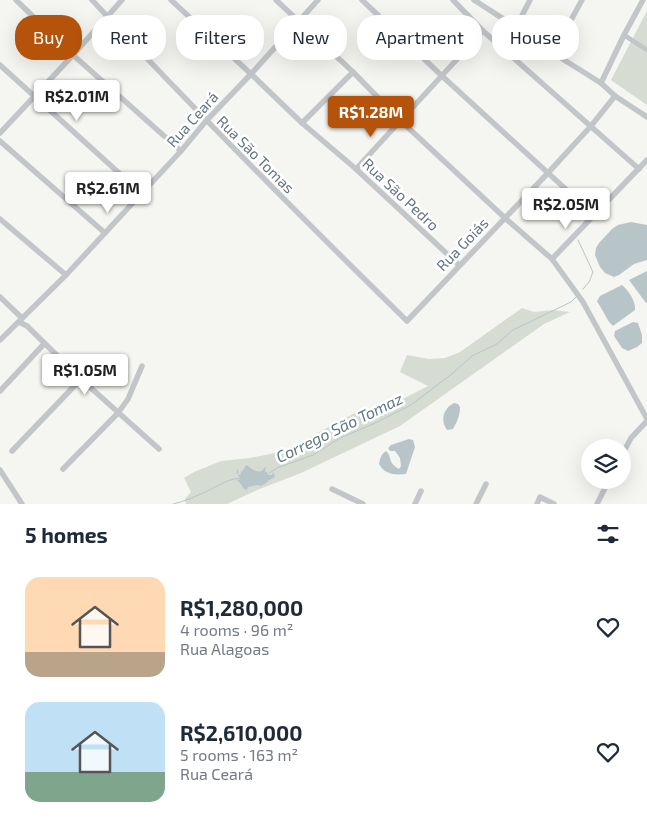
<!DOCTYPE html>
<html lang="en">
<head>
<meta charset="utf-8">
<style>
  :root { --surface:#fff; --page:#f2f2f3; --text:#1f2937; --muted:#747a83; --accent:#b45309 }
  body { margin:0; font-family:"Exo 2",sans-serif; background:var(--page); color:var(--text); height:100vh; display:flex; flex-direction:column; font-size:19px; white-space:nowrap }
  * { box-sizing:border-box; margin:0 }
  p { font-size:16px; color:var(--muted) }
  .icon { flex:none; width:28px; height:28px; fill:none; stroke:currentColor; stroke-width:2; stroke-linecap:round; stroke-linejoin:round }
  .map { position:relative; height:504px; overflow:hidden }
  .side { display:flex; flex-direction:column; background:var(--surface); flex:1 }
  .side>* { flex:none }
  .guide { position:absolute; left:15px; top:15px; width:618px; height:45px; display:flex; gap:10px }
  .tools { position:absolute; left:581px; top:439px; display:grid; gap:10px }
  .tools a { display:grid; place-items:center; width:50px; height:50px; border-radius:50%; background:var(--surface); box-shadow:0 5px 20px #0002; font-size:25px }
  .price { position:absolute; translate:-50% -42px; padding:0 11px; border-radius:5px; background:#fff; color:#222; font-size:16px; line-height:32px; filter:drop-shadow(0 1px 2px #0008) }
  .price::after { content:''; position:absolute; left:50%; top:30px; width:15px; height:11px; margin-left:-8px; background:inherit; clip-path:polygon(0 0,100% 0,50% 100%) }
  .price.selected { background:var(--accent); color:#fff }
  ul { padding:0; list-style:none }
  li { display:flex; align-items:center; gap:15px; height:125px; padding:0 25px }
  li span { display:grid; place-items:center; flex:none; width:140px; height:100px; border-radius:15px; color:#555 }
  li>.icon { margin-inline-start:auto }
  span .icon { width:60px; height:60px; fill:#fffc; stroke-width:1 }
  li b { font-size:21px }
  h2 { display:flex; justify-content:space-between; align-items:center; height:60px; padding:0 25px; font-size:21px }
  .pill { padding:0 18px; border-radius:20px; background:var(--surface); box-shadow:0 5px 20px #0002; font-size:18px; line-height:45px }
  .pill.selected { background:var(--accent); color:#fff }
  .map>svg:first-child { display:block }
  .green { fill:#d6dcd2 }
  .water { fill:#b8c5c8 }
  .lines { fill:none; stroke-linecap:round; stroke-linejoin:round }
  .stream { stroke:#b8c5c8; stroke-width:1 }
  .pedestrian { stroke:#c2c6c9; stroke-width:4.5 }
  .minor { stroke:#c2c6c9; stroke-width:5.5 }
  .labels { text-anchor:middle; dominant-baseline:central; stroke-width:5; stroke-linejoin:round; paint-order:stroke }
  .street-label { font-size:15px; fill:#647582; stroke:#fff }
  .water-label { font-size:16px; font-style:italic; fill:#5f777f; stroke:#fff }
</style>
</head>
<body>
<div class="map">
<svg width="647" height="504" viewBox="0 0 647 504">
  <rect width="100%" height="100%" fill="#f5f5f1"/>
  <g class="green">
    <path d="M647,11V105L611,80Z"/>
    <path d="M522,308L534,312L553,310L570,312L544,324L400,426L301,473L257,490L227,504H186L185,499L191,492L184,478L194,472L221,461L250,458L275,453L295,445L355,413L387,407L428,386L400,372L407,355L429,359L445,358L460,352Z"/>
  </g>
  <g class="water">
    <path d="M631,222L647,225V260L634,264L619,275L614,277L605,273L600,267L595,255L596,248L599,243L612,229L618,225Z"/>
    <path d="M647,271V302L646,303L629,280Z"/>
    <path d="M622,285C628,290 636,301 635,310L613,326L609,322L597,301L600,296Z"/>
    <path d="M633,322L638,323L642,335V343L637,347L628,351L622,348L614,336L615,331Z"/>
    <path d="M454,403L458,404L460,407C460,415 457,422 453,429L447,430C440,420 443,409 454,403Z"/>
    <path d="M409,439L413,440L415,447L406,474C395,475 385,475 379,464C380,459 381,454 386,451C393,458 387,462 399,469L401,466L400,458L395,451H390L388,448L391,445Z"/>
    <path d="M246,465C252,468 255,473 262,471L266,466L265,472H267L268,475H272L273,472L275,476L274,478L267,481L268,482L261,486L257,485L248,487L247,490L243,488L241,484L236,479L239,480L240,478L237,473V469L238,470V474L240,475L241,473L240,471L242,472Z"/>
  </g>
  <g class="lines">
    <g class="stream">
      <path d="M578,240L593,272L589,282L583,289"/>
      <path d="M268,474L277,468L313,455L340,438L373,424L411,405L453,373L472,356L497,344L513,330L571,302L576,297"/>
      <path d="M173,504C183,502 194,497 203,493C215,488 226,479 240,478"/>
    </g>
    <path class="pedestrian" d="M624,35L647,50"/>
    <g class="minor">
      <path d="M16,0L73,55L181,151"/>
      <path d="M92,0C194,110 300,216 407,321L547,174L591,126L615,96"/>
      <path d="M171,0L251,74L302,123L356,169L459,265"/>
      <path d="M276,0L353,72L401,121L505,218L552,259L583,302L647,419"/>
      <path d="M362,0L442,76L594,215"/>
      <path d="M453,0L483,31L639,169"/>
      <path d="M474,0L516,27L553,53L601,83L615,96L647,117"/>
      <path d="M516,27L530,0"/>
      <path d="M553,53L582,0"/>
      <path d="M0,65L141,193"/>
      <path d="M601,83L624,35L643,0"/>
      <path d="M302,123L353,72"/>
      <path d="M0,133L73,55L122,0"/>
      <path d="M0,141L105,233"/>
      <path d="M356,169L483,31"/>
      <path d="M0,219L66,275"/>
      <path d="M552,259L647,160"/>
      <path d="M0,297L22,318"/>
      <path d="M19,322L27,326L81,379L159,449"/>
      <path d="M0,340L66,275L181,151L206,121L251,74L318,0"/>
      <path d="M0,391L44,344"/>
      <path d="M12,451L81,379"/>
      <path d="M622,455L631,438L647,421"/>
      <path d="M63,469L118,413L128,399L142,366"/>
      <path d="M0,470L22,504"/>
      <path d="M332,489L363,504"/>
      <path d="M415,504L421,491"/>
      <path d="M476,504L486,484"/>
      <path d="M537,504L540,497L554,504"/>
      <path d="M597,504L609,480"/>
    </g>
  </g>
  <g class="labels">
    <g class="street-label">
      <text transform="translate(192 119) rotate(-48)">Rua Ceará</text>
      <text transform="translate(256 154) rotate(45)">Rua São Tomas</text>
      <text transform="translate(401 194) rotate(43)">Rua São Pedro</text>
      <text transform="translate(462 244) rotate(-46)">Rua Goiás</text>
    </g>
    <g class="water-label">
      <text transform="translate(339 427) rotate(-26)">Corrego São Tomaz</text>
    </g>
  </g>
</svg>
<div class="tools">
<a><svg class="icon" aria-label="layers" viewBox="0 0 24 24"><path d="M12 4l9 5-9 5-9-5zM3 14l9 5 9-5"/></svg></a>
</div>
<b class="price" style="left:77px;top:122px">R$2.01M</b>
<b class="price selected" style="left:371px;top:138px">R$1.28M</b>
<b class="price" style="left:108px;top:214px">R$2.61M</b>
<b class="price" style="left:566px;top:230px">R$2.05M</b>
<b class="price" style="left:85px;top:396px">R$1.05M</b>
<div class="guide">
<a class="pill selected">Buy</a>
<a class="pill">Rent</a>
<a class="pill">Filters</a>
<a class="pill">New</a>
<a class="pill">Apartment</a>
<a class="pill">House</a>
</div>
</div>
<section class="side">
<h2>5 homes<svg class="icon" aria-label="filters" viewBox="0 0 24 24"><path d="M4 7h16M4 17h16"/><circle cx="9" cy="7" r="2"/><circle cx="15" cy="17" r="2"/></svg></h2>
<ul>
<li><span style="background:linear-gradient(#ffd9b3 75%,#b9a48a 0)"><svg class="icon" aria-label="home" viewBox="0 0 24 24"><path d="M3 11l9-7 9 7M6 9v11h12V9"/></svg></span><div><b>R$1,280,000</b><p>4 rooms · 96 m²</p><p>Rua Alagoas</p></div><svg class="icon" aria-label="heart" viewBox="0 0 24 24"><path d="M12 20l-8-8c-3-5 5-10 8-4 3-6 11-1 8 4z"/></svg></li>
<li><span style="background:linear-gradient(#bfe0f5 70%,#7fa58c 0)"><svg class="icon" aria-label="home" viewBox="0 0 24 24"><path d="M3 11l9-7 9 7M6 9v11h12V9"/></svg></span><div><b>R$2,610,000</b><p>5 rooms · 163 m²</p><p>Rua Ceará</p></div><svg class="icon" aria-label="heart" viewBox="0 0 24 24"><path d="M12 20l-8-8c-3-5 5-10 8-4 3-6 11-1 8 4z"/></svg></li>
</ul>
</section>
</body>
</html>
